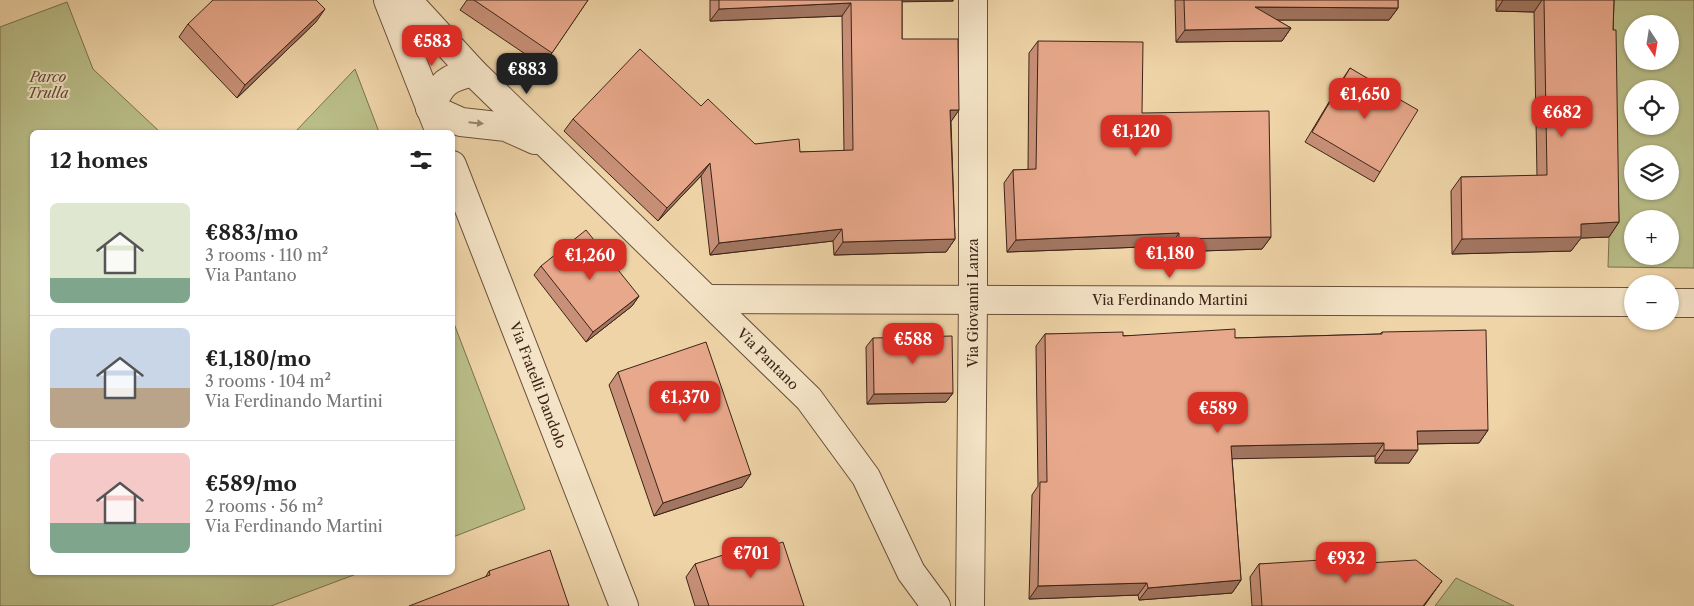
<!DOCTYPE html>
<html lang="en">
<head>
<meta charset="utf-8">
<style>
  :root { --surface:#fff; --page:#f2f2f2; --text:#222; --muted:#767676; --line:#e0e0e0; --accent:#d93025 }
  body { margin:0; font-family:"Libre Caslon Text",serif; background:var(--page); color:var(--text); height:100vh; display:flex; flex-direction:column; font-size:19px; white-space:nowrap }
  * { box-sizing:border-box; margin:0 }
  p { font-size:16px; color:var(--muted) }
  .icon { flex:none; width:28px; height:28px; fill:none; stroke:currentColor; stroke-width:2; stroke-linecap:round; stroke-linejoin:round }
  .map { position:relative; flex:1; overflow:hidden }
  .drawer { position:absolute; left:30px; top:130px; width:425px; height:445px; display:flex; flex-direction:column; background:var(--surface); border-radius:8px; box-shadow:0 1px 4px #0004 }
  .drawer>* { flex:none }
  .needle { width:32px; rotate:168deg }
  .controls { position:absolute; left:1624px; top:15px; display:grid; gap:10px }
  .controls a { display:grid; place-items:center; width:55px; height:55px; border-radius:50%; background:var(--surface); box-shadow:0 1px 4px #0004; font-size:25px }
  .price { position:absolute; translate:-50% -42px; padding:0 11px; border-radius:10px; background:var(--accent); color:#fff; font-size:16px; line-height:32px; filter:drop-shadow(0 1px 2px #0008) }
  .price::after { content:''; position:absolute; left:50%; top:30px; width:15px; height:11px; margin-left:-8px; background:inherit; clip-path:polygon(0 0,100% 0,50% 100%) }
  .price.selected { background:#222; color:#fff }
  ul { padding:0; list-style:none }
  li { display:flex; align-items:center; gap:15px; height:125px; padding:0 20px }
  li+li { border-top:1px solid var(--line) }
  li span { display:grid; place-items:center; flex:none; width:140px; height:100px; border-radius:8px; color:#555 }
  li>.icon { margin-inline-start:auto }
  span .icon { width:60px; height:60px; fill:#fffc; stroke-width:1 }
  li b { font-size:21px }
  h2 { display:flex; justify-content:space-between; align-items:center; height:60px; padding:0 20px; font-size:21px }
  .map>svg:first-child { display:block }
  .green { fill:#b9bd87; stroke:#7b704f; fill-rule:evenodd }
  .lines { fill:none; stroke-linecap:round; stroke-linejoin:round }
  .street-casing { stroke:#69503b; stroke-width:30 }
  .street { stroke:#f4e3c6; stroke-width:28 }
  .wall { fill:#c89078; stroke:#3d2417 }
  .shaded-wall { fill:#a27661; stroke:#3d2417 }
  .building { fill:#e8a88b; stroke:#3d2417 }
  .oneway { fill:#98846e }
  .labels { text-anchor:middle; dominant-baseline:central; stroke-width:4; stroke-linejoin:round; paint-order:stroke }
  .park-label { font-size:14px; font-style:italic; fill:#5c4a33; stroke:#f4e3c6 }
  .street-label { font-size:14px; fill:#3d2417; stroke:#f4e3c6 }
</style>
</head>
<body>
<div class="map">
<svg width="1694" height="606" viewBox="0 0 1694 606">
  <rect width="100%" height="100%" fill="#eed4a7"/>
  <filter id="stains"><feTurbulence type="fractalNoise" baseFrequency=".004" numOctaves="4"/><feColorMatrix values="0 0 0 0 .2 0 0 0 0 .09 0 0 0 0 .02 0 0 0 .5 -.17"/></filter>
  <radialGradient id="worn" r=".72"><stop offset=".6" stop-color="#630" stop-opacity="0"/><stop offset="1" stop-color="#630" stop-opacity=".3"/></radialGradient>
  <g class="green">
    <path d="M1608,0H1694V268L1608,267L1609,237ZM1632,24H1670V61H1632ZM1632,89H1670V126H1632ZM1632,154H1670V191H1632ZM1632,219H1670V256H1632Z"/>
    <path d="M67,2L93,69L160,132H32V572L359,573L271,606H0V27Z"/>
    <path d="M355,69L379,132H295Z"/>
    <path d="M453,321L525,509L453,537H452Z"/>
    <path d="M1456,578L1514,606H1435Z"/>
  </g>
  <g class="lines">
    <g class="street-casing">
      <g id="street">
        <path d="M388,0L440,132"/>
        <path d="M407,0L473,72L809,399L866,477L911,572L936,606"/>
        <path d="M430,108L461,122L506,127L535,140"/>
        <path d="M430,108C442,82 446,79 473,72"/>
        <path d="M452,165L624,606"/>
        <path d="M707,299L1632,302"/>
        <path d="M1670,303H1694"/>
        <path d="M970,606L973,299V0"/>
      </g>
    </g>
    <use href="#street" class="street"/>
  </g>
  <g class="wall">
    <path d="M467,0H588L543,66L460,10Z"/>
    <path d="M710,0H953V1H902V39L959,110L951,121L955,239L946,252L834,255L833,241L710,255L701,176L658,221L564,131L573,119L701,106L755,144L800,152L844,151L842,16L710,21Z"/>
    <path d="M1175,0H1398V8L1389,20H1277L1291,28L1282,41L1176,42Z"/>
    <path d="M1496,0H1614L1613,30L1619,222L1609,237L1581,238L1571,251L1452,254L1451,191L1461,177L1537,176L1534,12L1496,11Z"/>
    <path d="M316,22L237,98L179,37L188,24Z"/>
    <path d="M1038,41L1142,113L1271,237L1262,249L1170,252V246L1007,252L1004,183L1013,170H1028L1029,53Z"/>
    <path d="M1350,68L1383,90L1380,172L1374,182L1305,142L1344,77Z"/>
    <path d="M541,266L639,296L632,306L586,342L534,275Z"/>
    <path d="M1382,332L1488,430L1479,443L1418,444L1409,463H1375V456L1232,458L1241,580L1232,593L1139,600L1138,595L1029,599L1032,495L1038,486L1036,346L1045,334L1235,338L1380,334Z"/>
    <path d="M873,338L953,393L946,402L867,404L866,347Z"/>
    <path d="M618,372L742,487L654,516L609,385Z"/>
    <path d="M742,555L804,606H695L686,577L695,564Z"/>
    <path d="M1259,564H1353L1433,593L1424,606H1252L1250,577Z"/>
    <path d="M489,571L569,606L485,578Z"/>
  </g>
  <g class="shaded-wall">
    <path d="M895,0H953V1L893,2Z"/>
    <path d="M1503,0H1542L1534,12L1496,11Z"/>
    <path d="M851,3L842,16L710,21L719,9Z"/>
    <path d="M1255,7L1398,8L1389,20H1246Z"/>
    <path d="M325,9L316,22L237,98L245,85Z"/>
    <path d="M1291,28L1282,41L1176,42L1185,30Z"/>
    <path d="M950,110H959L950,123Z"/>
    <path d="M710,163L701,176L658,221L667,208Z"/>
    <path d="M1619,222L1609,237L1581,238L1571,251L1452,254L1462,239L1581,224Z"/>
    <path d="M842,229L833,241L710,255L719,243Z"/>
    <path d="M1179,233L1170,246L1007,252L1016,240Z"/>
    <path d="M1271,237L1262,249L1170,252L1179,239Z"/>
    <path d="M955,239L946,252L834,255L843,242Z"/>
    <path d="M639,296L632,306L586,342L593,332Z"/>
    <path d="M953,393L946,402L867,404L874,394Z"/>
    <path d="M1488,430L1479,443L1408,444L1417,431Z"/>
    <path d="M1384,443L1375,456L1222,459L1231,446Z"/>
    <path d="M1384,450H1418L1409,463H1375Z"/>
    <path d="M751,474L742,487L654,516L663,503Z"/>
    <path d="M1241,580L1232,593L1139,600L1148,588Z"/>
    <path d="M1442,581L1424,606H1423Z"/>
    <path d="M1147,583L1138,595L1029,599L1038,586Z"/>
  </g>
  <g class="building">
    <path d="M213,0H316L325,9L245,85L188,24Z"/>
    <path d="M474,0H588L552,53Z"/>
    <path d="M719,0H902V39H958L959,110H950L955,239L843,242L842,229L719,243L710,163L667,208L573,119L640,49L701,106L708,99L755,144L799,139L800,152L853,150L851,3L719,9Z"/>
    <path d="M1184,0H1398V8L1255,7L1291,28L1185,30Z"/>
    <path d="M1544,0H1614L1613,30H1616L1619,222L1581,224V237L1462,239L1461,177L1547,175Z"/>
    <path d="M1038,41L1143,42L1142,113L1269,111L1271,237L1179,239V233L1016,240L1013,170L1036,169Z"/>
    <path d="M1350,68L1384,88L1383,90L1418,110L1380,172L1312,132Z"/>
    <path d="M586,230L639,296L593,332L541,266Z"/>
    <path d="M1235,329V338L1382,334V332L1486,330L1488,430L1417,431L1418,450H1384V443L1231,446L1241,580L1148,588L1147,583L1038,586L1040,482H1047L1045,334L1123,332V336Z"/>
    <path d="M952,336L953,393L874,394L873,338Z"/>
    <path d="M706,342L751,474L663,503L618,372Z"/>
    <path d="M783,542L804,606H709L695,564L739,550L742,555Z"/>
    <path d="M550,550L569,606H409L490,575L489,571Z"/>
    <path d="M1352,558L1353,564L1416,560L1442,581L1423,606H1262L1259,564Z"/>
  </g>
  <defs><path id="oneway-solid" d="M-6-.8H1V-3.2L6.5 0L1 3.2V.8H-6Z" transform="scale(1.25)"/></defs>
  <use class="oneway" href="#oneway-solid" transform="translate(476 123) rotate(6)"/>
  <g class="labels">
    <g class="park-label">
      <text x="48" y="77">Parco<tspan x="48" dy="16">Trulla</tspan></text>
    </g>
    <g class="street-label">
      <text x="1170" y="300">Via Ferdinando Martini</text>
      <text transform="translate(973 303) rotate(-90)">Via Giovanni Lanza</text>
      <text transform="translate(768 359) rotate(45)">Via Pantano</text>
      <text transform="translate(538 385) rotate(69)">Via Fratelli Dandolo</text>
    </g>
  </g>
  <rect width="100%" height="100%" filter="url(#stains)"/>
  <rect width="100%" height="100%" fill="url(#worn)"/>
</svg>
<div class="controls">
<a><svg class="needle" viewBox="-14 -14 28 28"><path d="M0-13l5 13h-10z" fill="#e53935"/><path d="M0 13l5-13h-10z" fill="#767676"/></svg></a>
<a><svg class="icon" aria-label="locate" viewBox="0 0 24 24"><circle cx="12" cy="12" r="6"/><path d="M12 2v4M12 18v4M2 12h4M18 12h4"/></svg></a>
<a><svg class="icon" aria-label="layers" viewBox="0 0 24 24"><path d="M12 4l9 5-9 5-9-5zM3 14l9 5 9-5"/></svg></a>
<a>+</a>
<a>−</a>
</div>
<b class="price" style="left:432px;top:67px">€583</b>
<b class="price selected" style="left:527px;top:95px">€883</b>
<b class="price" style="left:1365px;top:120px">€1,650</b>
<b class="price" style="left:1562px;top:138px">€682</b>
<b class="price" style="left:1136px;top:157px">€1,120</b>
<b class="price" style="left:1170px;top:279px">€1,180</b>
<b class="price" style="left:590px;top:281px">€1,260</b>
<b class="price" style="left:913px;top:365px">€588</b>
<b class="price" style="left:685px;top:423px">€1,370</b>
<b class="price" style="left:1218px;top:434px">€589</b>
<b class="price" style="left:751px;top:579px">€701</b>
<b class="price" style="left:1346px;top:584px">€932</b>
<section class="drawer">
<h2>12 homes<svg class="icon" aria-label="filters" viewBox="0 0 24 24"><path d="M4 7h16M4 17h16"/><circle cx="9" cy="7" r="2"/><circle cx="15" cy="17" r="2"/></svg></h2>
<ul>
<li><span style="background:linear-gradient(#dfe7d0 75%,#7fa58c 0)"><svg class="icon" aria-label="home" viewBox="0 0 24 24"><path d="M3 11l9-7 9 7M6 9v11h12V9"/></svg></span><div><b>€883/mo</b><p>3 rooms · 110 m²</p><p>Via Pantano</p></div></li>
<li><span style="background:linear-gradient(#c9d6e8 60%,#b9a48a 0)"><svg class="icon" aria-label="home" viewBox="0 0 24 24"><path d="M3 11l9-7 9 7M6 9v11h12V9"/></svg></span><div><b>€1,180/mo</b><p>3 rooms · 104 m²</p><p>Via Ferdinando Martini</p></div></li>
<li><span style="background:linear-gradient(#f6c9c9 70%,#7fa58c 0)"><svg class="icon" aria-label="home" viewBox="0 0 24 24"><path d="M3 11l9-7 9 7M6 9v11h12V9"/></svg></span><div><b>€589/mo</b><p>2 rooms · 56 m²</p><p>Via Ferdinando Martini</p></div></li>
</ul>
</section>
</div>
</body>
</html>
